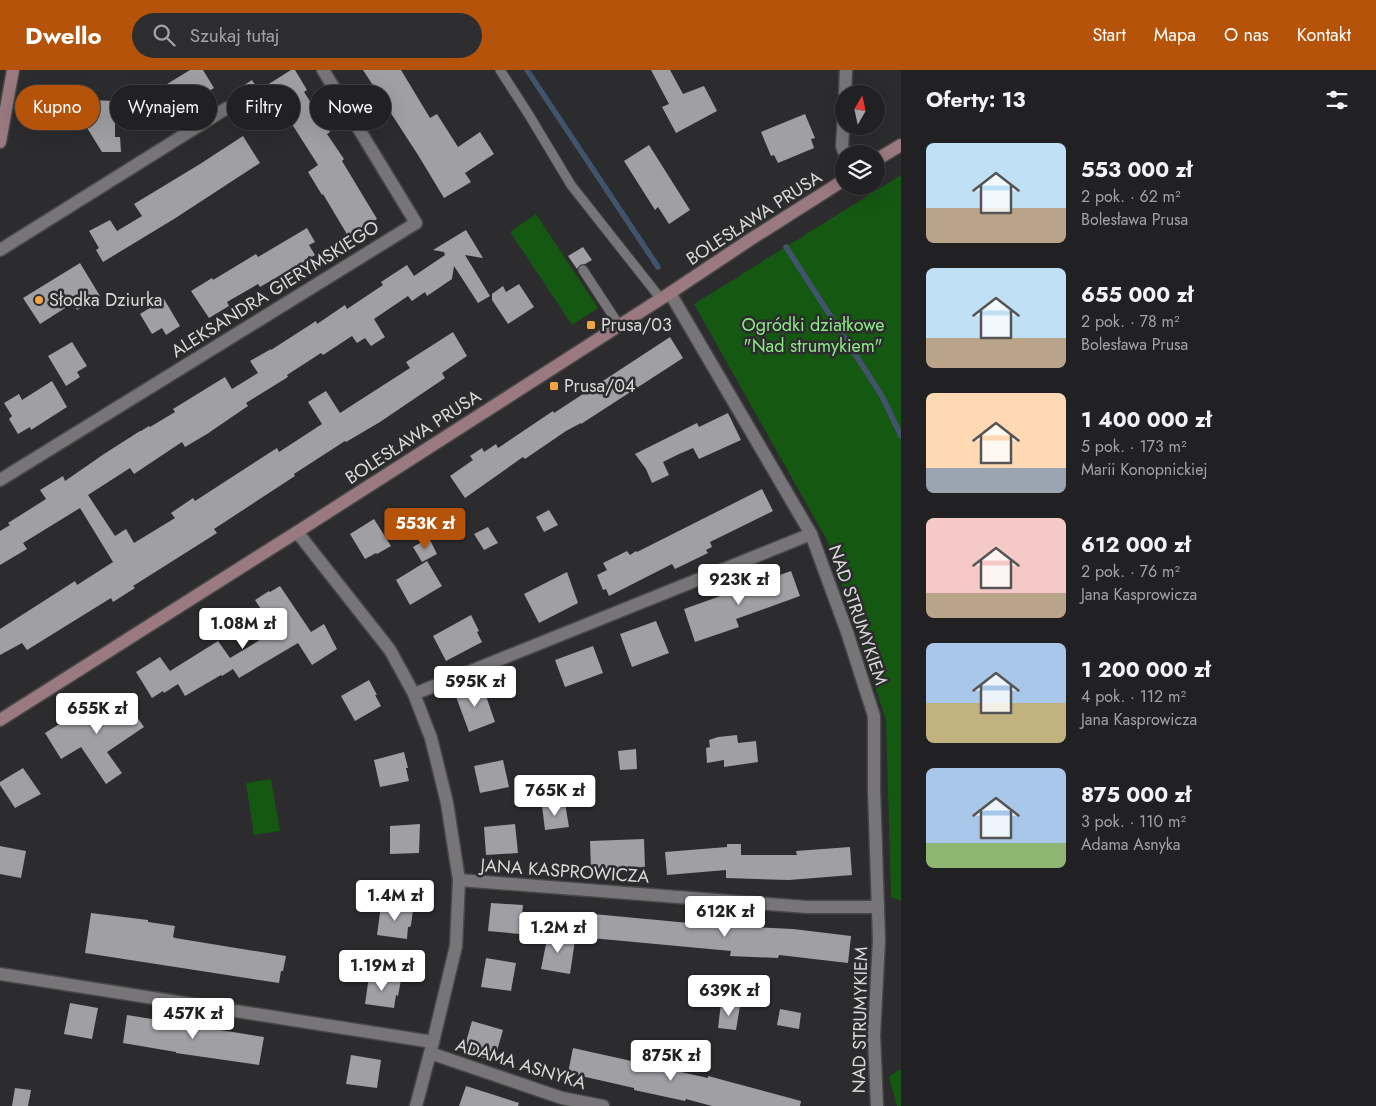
<!DOCTYPE html>
<html lang="pl">
<head>
<meta charset="utf-8">
<style>
  :root { --surface:#212022; --page:#2d2d2f; --text:#f1f3f6; --muted:#a2a3a5; --line:#3e3e40; --accent:#b45309 }
  body { margin:0; font-family:Jost,sans-serif; background:var(--page); color:var(--text); height:100vh; display:flex; flex-direction:column; font-size:19px; white-space:nowrap }
  * { box-sizing:border-box; margin:0 }
  p { font-size:16px; color:var(--muted) }
  .icon { flex:none; width:28px; height:28px; fill:none; stroke:currentColor; stroke-width:2; stroke-linecap:round; stroke-linejoin:round }
  .map { position:relative; flex:1; overflow:hidden }
  .panel { display:flex; flex-direction:column; background:var(--surface); width:475px }
  .panel>* { flex:none }
  .guide { position:absolute; left:15px; top:15px; width:475px; height:45px; display:flex; gap:10px }
  .needle { width:32px; rotate:9deg }
  .fabs { position:absolute; left:835px; top:15px; display:grid; gap:10px }
  .fabs a { display:grid; place-items:center; width:50px; height:50px; border-radius:50%; background:var(--surface); box-shadow:0 5px 20px #0002,0 0 0 1px var(--line); font-size:25px }
  .price { position:absolute; translate:-50% -42px; padding:0 11px; border-radius:5px; background:#fff; color:#222; font-size:16px; line-height:32px; filter:drop-shadow(0 1px 2px #0008) }
  .price::after { content:''; position:absolute; left:50%; top:30px; width:15px; height:11px; margin-left:-8px; background:inherit; clip-path:polygon(0 0,100% 0,50% 100%) }
  .price.active { background:var(--accent); color:#fff }
  ul { padding:0; list-style:none }
  li { display:flex; align-items:center; gap:15px; height:125px; padding:0 25px }
  li span { display:grid; place-items:center; flex:none; width:140px; height:100px; border-radius:8px; color:#555 }
  li>.icon { margin-inline-start:auto }
  span .icon { width:60px; height:60px; fill:#fffc; stroke-width:1 }
  li b { font-size:21px }
  h2 { display:flex; justify-content:space-between; align-items:center; height:60px; padding:0 25px; font-size:21px }
  .chip { padding:0 18px; border-radius:22px; background:var(--surface); box-shadow:0 5px 20px #0002,0 0 0 1px var(--line); font-size:18px; line-height:45px }
  .chip.active { background:var(--accent); color:#fff }
  header { display:flex; align-items:center; gap:30px; box-sizing:border-box; height:70px; padding:0 25px; background:var(--accent); color:#fff }
  header strong { font-size:24px }
  nav { display:flex; gap:28px; margin-inline-start:auto; font-size:18px }
  .search { width:350px; height:45px; background:var(--page); display:flex; align-items:center; gap:12px; box-sizing:border-box; padding:0 18px; border-radius:28px; color:var(--muted); font-size:19px }
  main { display:flex; flex:1; min-height:0 }
  .map>svg:first-child { display:block }
  .green { fill:#155812 }
  .lines { fill:none; stroke-linecap:round; stroke-linejoin:round }
  .stream { stroke:#42546d; stroke-width:5.5 }
  .building { fill:#a09fa3 }
  .lane-casing { stroke:#484748; stroke-width:11 }
  .street-casing { stroke:#484748; stroke-width:15 }
  .secondary-casing { stroke:#484748; stroke-width:15 }
  .lane { stroke:#777578; stroke-width:9 }
  .street { stroke:#777578; stroke-width:12 }
  .secondary { stroke:#9a7981; stroke-width:12 }
  .poi-dot { fill:#f2a542; stroke:#2c2b2d; stroke-width:2 }
  .labels { text-anchor:middle; dominant-baseline:central; stroke-width:5; stroke-linejoin:round; paint-order:stroke }
  .street-label { font-size:18px; fill:#dbdadb; stroke:#2c2b2d }
  .poi-label { font-size:18px; fill:#dbdadb; stroke:#2c2b2d; text-anchor:start }
  .park-label { font-size:18px; fill:#8ee987; stroke:#2c2b2d }
</style>
</head>
<body>
<header>
<strong>Dwello</strong>
<div class="search"><svg class="icon" aria-label="search" viewBox="0 0 24 24"><circle cx="10" cy="10" r="6"/><path d="M15 15l6 6"/></svg>Szukaj tutaj</div>
<nav><a>Start</a><a>Mapa</a><a>O nas</a><a>Kontakt</a></nav>
</header>
<main>
<div class="map">
<svg width="901" height="1036" viewBox="0 0 901 1036">
  <rect width="100%" height="100%" fill="#2c2b2d"/>
  <g class="green">
    <path d="M901,105V831L891,827L886,650L828,472L694,234Z"/>
    <path d="M536,144L598,238L572,255L510,162Z"/>
    <path d="M271,709L280,761L254,765L246,713Z"/>
    <path d="M898,1000H901V1036H897L889,1007Z"/>
  </g>
  <g class="lines">
    <g class="stream">
      <path d="M527,0L658,197"/>
      <path d="M786,177L882,326L901,366"/>
    </g>
  </g>
  <g class="building">
    <path d="M190,0H203L214,18L156,53L141,30Z"/>
    <path d="M291,0H295L307,20L304,22L330,62L327,64L344,89L342,91L377,149L348,166L323,124L322,125L308,102L318,95L283,40L279,42L264,17Z"/>
    <path d="M363,0H401L430,48L437,44L458,77L480,62L494,84L465,103L471,112L444,128L418,85Z"/>
    <path d="M651,0H670L683,24L704,16L717,41L676,63L662,37L669,34Z"/>
    <path d="M252,10L264,28L246,40L235,21Z"/>
    <path d="M88,30L115,31V67H120L121,82H102L84,53L85,40H87Z"/>
    <path d="M805,44L815,68L811,69L814,78L778,93L774,85L771,86L761,62Z"/>
    <path d="M243,66L260,93L174,149L103,192L96,180L99,178L89,161L110,150L117,161L142,146L134,134L200,94Z"/>
    <path d="M649,75L690,140L669,154L658,137L655,140L624,91Z"/>
    <path d="M307,158L315,172L309,175L315,185L260,217L258,214L227,232L229,236L209,248L191,221L212,208L213,210L256,184L258,187Z"/>
    <path d="M466,160L483,188L465,185L490,226L478,233L454,196L452,209L427,226L425,222L412,231L408,226L374,249L385,267L371,276L365,268L357,273L352,266L323,285L321,283L287,305L288,307L246,333L248,336L207,364L185,377L182,372L134,404L130,398L88,425L115,466L126,459L134,473L175,448L171,443L193,428L195,431L277,378L279,382L322,354L308,332L326,321L340,343L410,298L406,292L453,262L467,286L442,303L445,308L380,352L346,372L345,371L294,404L295,406L214,459L217,463L133,516L135,518L113,532L111,528L27,580L22,573L0,585V559L75,511L77,515L113,492L80,438L23,473L27,479L0,495V461L10,455L8,453L46,429L40,420L63,406L65,411L104,384L140,361H141L149,356L150,357L175,342L173,339L225,307L232,319L258,303L250,291L271,279V280L316,251L317,254L345,235L347,239L383,215L381,212L407,195L414,206L445,185L444,182L433,180Z"/>
    <path d="M583,177L592,190L585,194L580,195L577,199L568,186Z"/>
    <path d="M80,193L100,226L77,240L73,233L40,254L23,228Z"/>
    <path d="M519,214L534,237L508,254L492,230V224L503,216L506,222Z"/>
    <path d="M164,229L180,256L166,265L162,258L152,264L140,244Z"/>
    <path d="M670,267L683,288L581,354V353L566,361L525,389L523,387L465,428L450,406L473,390L470,386L482,378L484,382L496,374L498,378L553,341L554,343Z"/>
    <path d="M72,272L87,296L77,302L80,307L66,316L48,286Z"/>
    <path d="M52,311L67,337L31,360L30,357L18,364L9,349L12,346L4,333L19,324L22,330Z"/>
    <path d="M728,343L741,370L699,389L693,378L677,385L663,392L669,405L652,413L646,399L635,384L697,353L699,357Z"/>
    <path d="M762,419L773,441L710,472L712,477L706,480L708,483L675,499L672,494L609,526L606,519L603,520L597,505L607,500L603,493L627,481L630,485L636,481L637,482Z"/>
    <path d="M549,440L558,455L544,462L536,447Z"/>
    <path d="M374,449L391,476L377,484L376,483L365,489L350,464Z"/>
    <path d="M488,457L498,473L484,480L474,464Z"/>
    <path d="M429,468L437,484L422,492L413,477Z"/>
    <path d="M427,491L442,516L410,535L396,510Z"/>
    <path d="M791,501L800,526L736,549L739,557L695,572L684,539Z"/>
    <path d="M567,502L578,533L539,553L524,524Z"/>
    <path d="M280,516L311,562L324,554L337,579L312,595L298,573L239,608L233,599L222,606L221,605L185,626L178,614L164,623L163,621L152,628L136,602L160,587L170,601L218,571L230,588L275,561L255,530L269,521L270,522Z"/>
    <path d="M471,545L479,561L477,562L482,572L446,591L433,566Z"/>
    <path d="M656,551L669,583L632,597L620,564Z"/>
    <path d="M593,576L603,603L565,617L555,590Z"/>
    <path d="M369,610L377,625H375L381,636L355,651L341,626Z"/>
    <path d="M482,614L495,652L469,662L455,624Z"/>
    <path d="M106,626L114,638L126,631L144,657L107,682L122,703L106,714L81,677L61,689L45,663L69,648L70,650Z"/>
    <path d="M737,665L738,673L756,671L758,692L724,697V690L707,693L706,678L710,677L709,670L718,667Z"/>
    <path d="M636,679L637,699L620,700L618,681Z"/>
    <path d="M404,682L408,698H406L409,711L380,717L374,690Z"/>
    <path d="M503,690L509,717L480,723L474,696Z"/>
    <path d="M23,698L41,724L15,738L0,715V712Z"/>
    <path d="M565,733L569,757L545,760L542,736Z"/>
    <path d="M420,754L419,783L390,784V756Z"/>
    <path d="M515,754L518,783L486,785L484,757Z"/>
    <path d="M644,769L645,797L591,799L590,771Z"/>
    <path d="M727,774H741V785H797L796,781L850,777L852,805L789,810L726,808V800L667,805L665,782L727,777Z"/>
    <path d="M0,776L26,781L21,808L0,804Z"/>
    <path d="M491,833L523,835L520,864L488,861Z"/>
    <path d="M381,835L413,840L411,855L410,857H408L407,869L377,865Z"/>
    <path d="M91,843L148,850V852L175,856L173,867L175,868L286,886L283,901H281L279,913L85,883Z"/>
    <path d="M593,844L732,857V856L793,859L851,866L848,893L779,885L778,888L730,886L731,881L591,868Z"/>
    <path d="M548,864L575,870L570,904L541,899Z"/>
    <path d="M486,888L516,893L511,921L481,917Z"/>
    <path d="M369,906L401,910L398,926L396,925L394,938L365,934Z"/>
    <path d="M70,933L98,938L92,969L64,964Z"/>
    <path d="M721,933L740,936L736,960L718,958Z"/>
    <path d="M780,939L801,943L799,959L777,955Z"/>
    <path d="M127,945L264,967L259,995L176,983V982L123,973Z"/>
    <path d="M472,951L503,960L494,991L463,982Z"/>
    <path d="M573,978L708,1008V1006L801,1031L800,1036H712L686,1029L685,1031L634,1020V1018L568,1003Z"/>
    <path d="M351,985L381,990L377,1018L346,1014Z"/>
    <path d="M466,1016L519,1033L518,1036H459Z"/>
    <path d="M15,1018L31,1020L28,1036H12Z"/>
  </g>
  <g class="lines">
    <g class="lane-casing">
      <g id="lane">
        <path d="M500,0L529,45L571,115L661,229"/>
        <path d="M583,200L619,255"/>
      </g>
    </g>
    <g class="street-casing">
      <g id="street">
        <path d="M845,24L846,0"/>
        <path d="M844,44L842,76L845,84"/>
        <path d="M0,180L227,38"/>
        <path d="M670,223L811,464L847,562L874,646V719L879,870L874,965L877,1036"/>
        <path d="M0,410L416,153L323,0"/>
        <path d="M297,462L390,580L414,624L431,668L447,733L459,810L456,876L433,972L416,1036"/>
        <path d="M414,624L811,464"/>
        <path d="M459,810L807,837H878"/>
        <path d="M0,904L433,972"/>
        <path d="M430,983L562,1028L603,1036"/>
      </g>
    </g>
    <g class="secondary-casing">
      <g id="secondary">
        <path d="M0,72L13,0"/>
        <path d="M876,90L901,75"/>
        <path d="M0,650L297,462L670,223L751,169L844,110"/>
      </g>
    </g>
    <use href="#lane" class="lane"/>
    <use href="#street" class="street"/>
    <use href="#secondary" class="secondary"/>
  </g>
  <g class="poi-dot">
    <circle cx="39" cy="230" r="5"/>
    <rect x="586" y="250" width="10" height="10" rx="2.5"/>
    <rect x="549" y="311" width="10" height="10" rx="2.5"/>
  </g>
  <g class="labels">
    <g class="street-label">
      <text transform="translate(754 148) rotate(-33)">BOLESŁAWA PRUSA</text>
      <text transform="translate(275 219) rotate(-32)">ALEKSANDRA GIERYMSKIEGO</text>
      <text transform="translate(413 367) rotate(-33)">BOLESŁAWA PRUSA</text>
      <text transform="translate(858 545) rotate(71)">NAD STRUMYKIEM</text>
      <text transform="translate(565 801) rotate(4)">JANA KASPROWICZA</text>
      <text transform="translate(860 950) rotate(-89)">NAD STRUMYKIEM</text>
      <text transform="translate(521 994) rotate(17)">ADAMA ASNYKA</text>
    </g>
    <g class="poi-label">
      <text x="49" y="230">Słodka Dziurka</text>
      <text x="601" y="255">Prusa/03</text>
      <text x="564" y="316">Prusa/04</text>
    </g>
    <g class="park-label">
      <text x="813" y="255">Ogródki działkowe<tspan x="813" dy="21">"Nad strumykiem"</tspan></text>
    </g>
  </g>
</svg>
<div class="fabs">
<a><svg class="needle" viewBox="-14 -14 28 28"><path d="M0-13l5 13h-10z" fill="#e53935"/><path d="M0 13l5-13h-10z" fill="#a2a3a5"/></svg></a>
<a><svg class="icon" aria-label="layers" viewBox="0 0 24 24"><path d="M12 4l9 5-9 5-9-5zM3 14l9 5 9-5"/></svg></a>
</div>
<b class="price active" style="left:425px;top:480px">553K zł</b>
<b class="price" style="left:739px;top:536px">923K zł</b>
<b class="price" style="left:243px;top:580px">1.08M zł</b>
<b class="price" style="left:475px;top:638px">595K zł</b>
<b class="price" style="left:97px;top:665px">655K zł</b>
<b class="price" style="left:555px;top:747px">765K zł</b>
<b class="price" style="left:395px;top:852px">1.4M zł</b>
<b class="price" style="left:725px;top:868px">612K zł</b>
<b class="price" style="left:558px;top:884px">1.2M zł</b>
<b class="price" style="left:382px;top:922px">1.19M zł</b>
<b class="price" style="left:729px;top:947px">639K zł</b>
<b class="price" style="left:193px;top:970px">457K zł</b>
<b class="price" style="left:671px;top:1012px">875K zł</b>
<div class="guide">
<a class="chip active">Kupno</a>
<a class="chip">Wynajem</a>
<a class="chip">Filtry</a>
<a class="chip">Nowe</a>
</div>
</div>
<section class="panel">
<h2>Oferty: 13<svg class="icon" aria-label="filters" viewBox="0 0 24 24"><path d="M4 7h16M4 17h16"/><circle cx="9" cy="7" r="2"/><circle cx="15" cy="17" r="2"/></svg></h2>
<ul>
<li><span style="background:linear-gradient(#bfe0f5 65%,#b9a48a 0)"><svg class="icon" aria-label="home" viewBox="0 0 24 24"><path d="M3 11l9-7 9 7M6 9v11h12V9"/></svg></span><div><b>553 000 zł</b><p>2 pok. · 62 m²</p><p>Bolesława Prusa</p></div></li>
<li><span style="background:linear-gradient(#bfe0f5 70%,#b9a48a 0)"><svg class="icon" aria-label="home" viewBox="0 0 24 24"><path d="M3 11l9-7 9 7M6 9v11h12V9"/></svg></span><div><b>655 000 zł</b><p>2 pok. · 78 m²</p><p>Bolesława Prusa</p></div></li>
<li><span style="background:linear-gradient(#ffd9b3 75%,#9aa5b1 0)"><svg class="icon" aria-label="home" viewBox="0 0 24 24"><path d="M3 11l9-7 9 7M6 9v11h12V9"/></svg></span><div><b>1 400 000 zł</b><p>5 pok. · 173 m²</p><p>Marii Konopnickiej</p></div></li>
<li><span style="background:linear-gradient(#f6c9c9 75%,#b9a48a 0)"><svg class="icon" aria-label="home" viewBox="0 0 24 24"><path d="M3 11l9-7 9 7M6 9v11h12V9"/></svg></span><div><b>612 000 zł</b><p>2 pok. · 76 m²</p><p>Jana Kasprowicza</p></div></li>
<li><span style="background:linear-gradient(#a9c7e8 60%,#c2b280 0)"><svg class="icon" aria-label="home" viewBox="0 0 24 24"><path d="M3 11l9-7 9 7M6 9v11h12V9"/></svg></span><div><b>1 200 000 zł</b><p>4 pok. · 112 m²</p><p>Jana Kasprowicza</p></div></li>
<li><span style="background:linear-gradient(#a9c7e8 75%,#8fb573 0)"><svg class="icon" aria-label="home" viewBox="0 0 24 24"><path d="M3 11l9-7 9 7M6 9v11h12V9"/></svg></span><div><b>875 000 zł</b><p>3 pok. · 110 m²</p><p>Adama Asnyka</p></div></li>
</ul>
</section>
</main>
</body>
</html>
